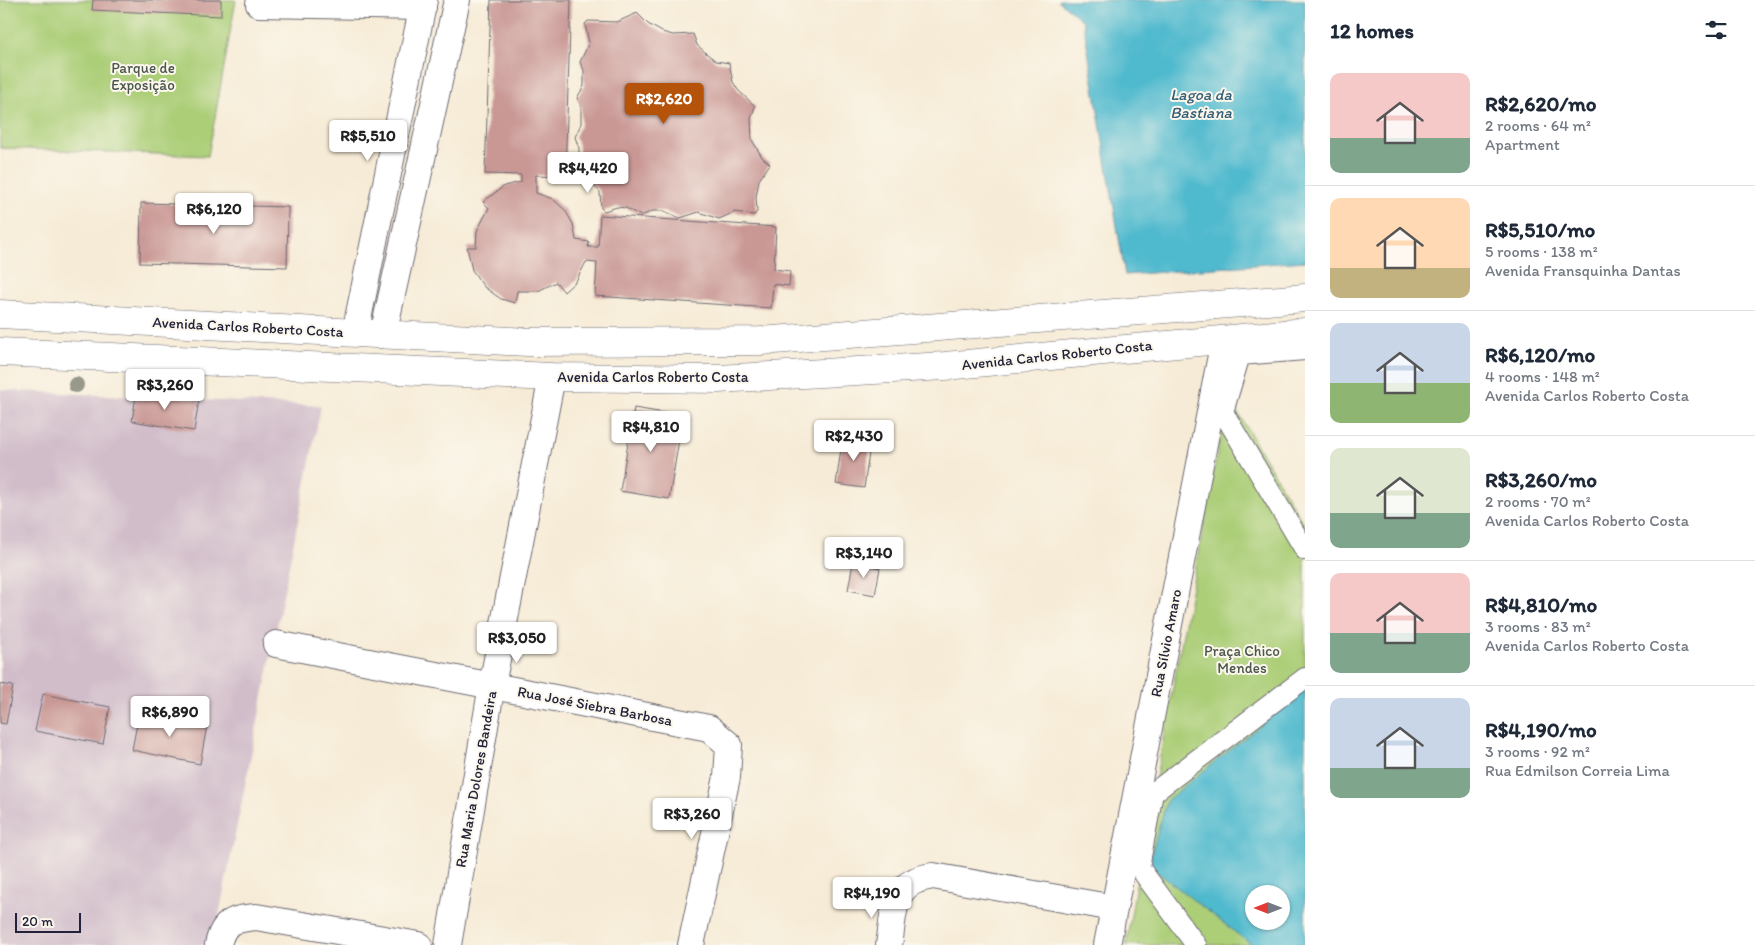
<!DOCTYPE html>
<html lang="en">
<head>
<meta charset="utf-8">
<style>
  :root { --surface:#fff; --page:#f6f6f7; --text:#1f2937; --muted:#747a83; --line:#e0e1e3; --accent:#b45309 }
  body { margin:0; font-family:Itim,sans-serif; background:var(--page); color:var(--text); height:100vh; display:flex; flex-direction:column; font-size:19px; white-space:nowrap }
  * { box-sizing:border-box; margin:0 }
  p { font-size:16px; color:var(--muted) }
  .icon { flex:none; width:28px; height:28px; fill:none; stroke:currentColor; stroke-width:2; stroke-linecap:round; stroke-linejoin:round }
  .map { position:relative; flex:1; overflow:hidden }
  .panel { display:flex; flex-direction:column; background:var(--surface); width:450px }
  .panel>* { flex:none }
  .needle { width:32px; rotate:270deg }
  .controls { position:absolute; left:1245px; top:885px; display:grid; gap:10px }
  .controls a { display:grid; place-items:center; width:45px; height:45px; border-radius:50%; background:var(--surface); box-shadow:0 1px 4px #0004; font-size:25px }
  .scale { position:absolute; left:15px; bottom:12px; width:66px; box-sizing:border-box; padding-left:5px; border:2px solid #22223b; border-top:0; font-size:14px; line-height:18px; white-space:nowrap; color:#22223b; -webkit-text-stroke:4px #fbf7ec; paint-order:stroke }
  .price { position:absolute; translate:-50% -42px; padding:0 11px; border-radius:5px; background:#fff; color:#222; font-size:16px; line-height:32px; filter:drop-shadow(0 1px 2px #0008) }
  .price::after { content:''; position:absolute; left:50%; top:30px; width:15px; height:11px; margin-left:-8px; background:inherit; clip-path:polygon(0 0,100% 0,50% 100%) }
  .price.on { background:var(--accent); color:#fff }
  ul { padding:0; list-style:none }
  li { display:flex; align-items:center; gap:15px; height:125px; padding:0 25px }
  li+li { border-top:1px solid var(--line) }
  li span { display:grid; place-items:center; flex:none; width:140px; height:100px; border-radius:10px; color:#555 }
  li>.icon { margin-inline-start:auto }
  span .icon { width:60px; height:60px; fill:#fffc; stroke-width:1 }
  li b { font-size:21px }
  h2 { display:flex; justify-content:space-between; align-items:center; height:60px; padding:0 25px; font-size:21px }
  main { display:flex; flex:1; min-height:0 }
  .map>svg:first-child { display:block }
  .industrial { fill:#d1bdca }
  .green { fill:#abce77; stroke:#667859 }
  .water { fill:#50b9ce; stroke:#396e84; fill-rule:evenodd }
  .building { fill:#c99794 }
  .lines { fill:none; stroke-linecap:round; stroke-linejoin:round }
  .pedestrian-casing { stroke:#6c6871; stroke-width:22 }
  .minor-casing { stroke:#6c6871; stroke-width:28 }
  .primary-casing { stroke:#6c6871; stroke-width:29 }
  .pedestrian { stroke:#fff; stroke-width:20 }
  .minor { stroke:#fff; stroke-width:26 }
  .primary { stroke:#fff; stroke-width:28 }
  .tree { fill:#98998b }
  .labels { text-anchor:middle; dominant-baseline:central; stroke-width:4; stroke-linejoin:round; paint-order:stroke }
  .park-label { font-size:15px; fill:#4b564d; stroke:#fbf7ec }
  .street-label { font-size:15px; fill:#22223b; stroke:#fbf7ec }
  .water-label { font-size:16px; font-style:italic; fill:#345e76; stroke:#fbf7ec }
</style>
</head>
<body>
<main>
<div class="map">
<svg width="1305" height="945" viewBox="0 0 1305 945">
  <rect width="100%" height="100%" fill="#fbf7ec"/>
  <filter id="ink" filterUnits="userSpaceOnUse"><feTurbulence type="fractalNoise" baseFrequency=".02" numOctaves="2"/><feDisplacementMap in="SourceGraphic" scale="10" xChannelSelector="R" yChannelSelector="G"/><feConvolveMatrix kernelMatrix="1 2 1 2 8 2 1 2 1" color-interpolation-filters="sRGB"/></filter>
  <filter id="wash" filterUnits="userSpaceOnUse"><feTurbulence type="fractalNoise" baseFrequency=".0096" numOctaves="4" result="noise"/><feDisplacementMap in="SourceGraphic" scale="20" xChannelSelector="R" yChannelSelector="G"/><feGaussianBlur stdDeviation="1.12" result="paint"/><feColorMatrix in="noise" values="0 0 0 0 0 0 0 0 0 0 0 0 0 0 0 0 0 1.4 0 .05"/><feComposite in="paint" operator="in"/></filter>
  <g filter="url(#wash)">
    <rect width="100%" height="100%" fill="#f6ebd6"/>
    <path class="industrial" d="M0,390L321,406L213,945H0Z"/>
    <g class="green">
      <path d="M0,0H236L208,156L0,148Z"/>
      <path d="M1228,396L1305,526V690L1148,864L1252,945H1126L1139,867Z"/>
    </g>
    <g class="water">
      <path d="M1058,0H1305V261L1125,275L1083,21Z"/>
      <path d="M1305,690V945H1252L1148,865L1167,800ZM1254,894H1281V921H1254Z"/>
    </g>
    <g id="blocks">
      <g class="building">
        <path d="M93,0H221V16L92,10Z"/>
        <path d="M491,0H571L565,176L536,175V193L553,199L565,210L573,224L576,240L589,242L588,247H598L600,215L776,227L774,269L790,271L789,286L773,284L771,308L595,296L597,263L586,262L576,281L564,292L556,282L538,291H517L515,303L501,299L484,287L472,270L467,247H476L477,231L489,208L483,202L504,186L521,182V175L485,174Z"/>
        <path d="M637,13L648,24L662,32L673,35L693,34L697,45L707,54L716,61L729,63L733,82L738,90L755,106L751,119L752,140L762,157L770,164L759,180L756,197L757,212L754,215L735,212L719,219L699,212L680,218L664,211H653L641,216L626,208L617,207L604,211L601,208L600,192L592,184L575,179L579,163V148L575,137L581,124V105L577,98L584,86V70L580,62L589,43L585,24L588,21L617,22Z"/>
        <path d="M141,203L288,207L287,267L140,263Z"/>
        <path d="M137,390L199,400L194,431L132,421Z"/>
        <path d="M634,408L683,416L669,499L620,491Z"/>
        <path d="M843,435L871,439L864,488L836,484Z"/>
        <path d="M853,563L880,568L875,595L848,590Z"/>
        <path d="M0,684L13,686L6,724L0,723Z"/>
        <path d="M43,694L110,707L103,744L35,731Z"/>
        <path d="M139,713L207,726L200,764L132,750Z"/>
      </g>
    </g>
  </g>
  <g filter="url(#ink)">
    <use href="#blocks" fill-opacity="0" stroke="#6c6871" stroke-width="1"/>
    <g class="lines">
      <g class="pedestrian-casing">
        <g id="pedestrian">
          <path d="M1305,350L1240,355L1223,412L1305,550"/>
          <path d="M1196,945L1139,867L1153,793L1305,678"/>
        </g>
      </g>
      <g class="minor-casing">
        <g id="minor">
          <path d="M259,4L423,7"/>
          <path d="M355,333L424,0"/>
          <path d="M383,335L457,0"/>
          <path d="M276,644L709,728L729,745L727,777L691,945"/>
          <path d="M218,945C223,921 234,919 256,917L419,945"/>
          <path d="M448,945L492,685L552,377"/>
          <path d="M889,945C895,909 890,882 933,876L1114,908"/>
          <path d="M1107,945L1224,340"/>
        </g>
      </g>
      <g class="primary-casing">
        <g id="primary">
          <path d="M0,314L528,342L761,341L1305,298"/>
          <path d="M0,352L552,377L718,379L945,366L1305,332"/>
        </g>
      </g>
      <use href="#pedestrian" class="pedestrian"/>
      <use href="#minor" class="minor"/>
      <use href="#primary" class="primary"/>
    </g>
    <circle class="tree" cx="76" cy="385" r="8"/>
  </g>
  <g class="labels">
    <g class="park-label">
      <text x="143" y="68">Parque de<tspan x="143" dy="17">Exposição</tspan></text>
      <text x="1242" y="651">Praça Chico<tspan x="1242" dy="17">Mendes</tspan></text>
    </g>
    <g class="street-label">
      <text transform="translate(248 327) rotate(3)">Avenida Carlos Roberto Costa</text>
      <text transform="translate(1057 355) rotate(-6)">Avenida Carlos Roberto Costa</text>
      <text x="653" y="377">Avenida Carlos Roberto Costa</text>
      <text transform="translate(1166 643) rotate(-79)">Rua Sílvio Amaro</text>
      <text transform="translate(595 706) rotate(11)">Rua José Siebra Barbosa</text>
      <text transform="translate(476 779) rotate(-80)">Rua Maria Dolores Bandeira</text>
    </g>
    <g class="water-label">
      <text x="1201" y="94">Lagoa da<tspan x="1201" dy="18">Bastiana</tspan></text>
    </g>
  </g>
</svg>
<div class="controls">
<a><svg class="needle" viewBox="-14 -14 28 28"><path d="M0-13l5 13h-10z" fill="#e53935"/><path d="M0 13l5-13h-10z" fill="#747a83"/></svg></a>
</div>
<div class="scale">20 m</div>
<b class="price on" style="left:664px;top:125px">R$2,620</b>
<b class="price" style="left:368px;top:162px">R$5,510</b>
<b class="price" style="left:588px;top:194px">R$4,420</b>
<b class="price" style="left:214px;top:235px">R$6,120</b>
<b class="price" style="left:165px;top:411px">R$3,260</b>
<b class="price" style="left:651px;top:453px">R$4,810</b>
<b class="price" style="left:854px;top:462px">R$2,430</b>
<b class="price" style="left:864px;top:579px">R$3,140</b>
<b class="price" style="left:517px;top:664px">R$3,050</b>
<b class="price" style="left:170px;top:738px">R$6,890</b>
<b class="price" style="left:692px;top:840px">R$3,260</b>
<b class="price" style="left:872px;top:919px">R$4,190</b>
</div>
<section class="panel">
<h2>12 homes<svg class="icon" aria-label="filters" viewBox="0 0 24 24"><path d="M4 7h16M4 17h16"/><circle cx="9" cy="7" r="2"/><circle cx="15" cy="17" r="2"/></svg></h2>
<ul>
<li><span style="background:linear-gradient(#f6c9c9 65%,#7fa58c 0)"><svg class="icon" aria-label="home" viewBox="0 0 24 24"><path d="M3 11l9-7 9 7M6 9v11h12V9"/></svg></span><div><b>R$2,620/mo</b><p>2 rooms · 64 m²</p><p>Apartment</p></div></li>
<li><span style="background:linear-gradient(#ffd9b3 70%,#c2b280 0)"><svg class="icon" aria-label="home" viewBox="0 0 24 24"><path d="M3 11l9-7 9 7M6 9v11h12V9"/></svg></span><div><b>R$5,510/mo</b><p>5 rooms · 138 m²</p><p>Avenida Fransquinha Dantas</p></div></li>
<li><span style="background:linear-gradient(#c9d6e8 60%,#8fb573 0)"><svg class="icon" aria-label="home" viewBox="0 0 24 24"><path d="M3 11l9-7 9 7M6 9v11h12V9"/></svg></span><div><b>R$6,120/mo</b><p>4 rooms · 148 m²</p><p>Avenida Carlos Roberto Costa</p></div></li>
<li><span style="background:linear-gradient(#dfe7d0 65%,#7fa58c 0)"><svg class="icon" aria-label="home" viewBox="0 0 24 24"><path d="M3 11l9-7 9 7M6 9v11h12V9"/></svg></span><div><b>R$3,260/mo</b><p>2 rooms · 70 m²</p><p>Avenida Carlos Roberto Costa</p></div></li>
<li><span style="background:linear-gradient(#f6c9c9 60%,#7fa58c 0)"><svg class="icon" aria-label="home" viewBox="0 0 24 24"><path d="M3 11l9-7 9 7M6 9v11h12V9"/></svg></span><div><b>R$4,810/mo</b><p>3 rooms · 83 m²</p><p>Avenida Carlos Roberto Costa</p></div></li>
<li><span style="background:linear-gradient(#c9d6e8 70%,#7fa58c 0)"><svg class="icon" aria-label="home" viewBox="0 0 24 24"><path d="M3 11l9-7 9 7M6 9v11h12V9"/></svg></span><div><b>R$4,190/mo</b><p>3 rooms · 92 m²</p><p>Rua Edmilson Correia Lima</p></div></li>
</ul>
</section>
</main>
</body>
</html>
